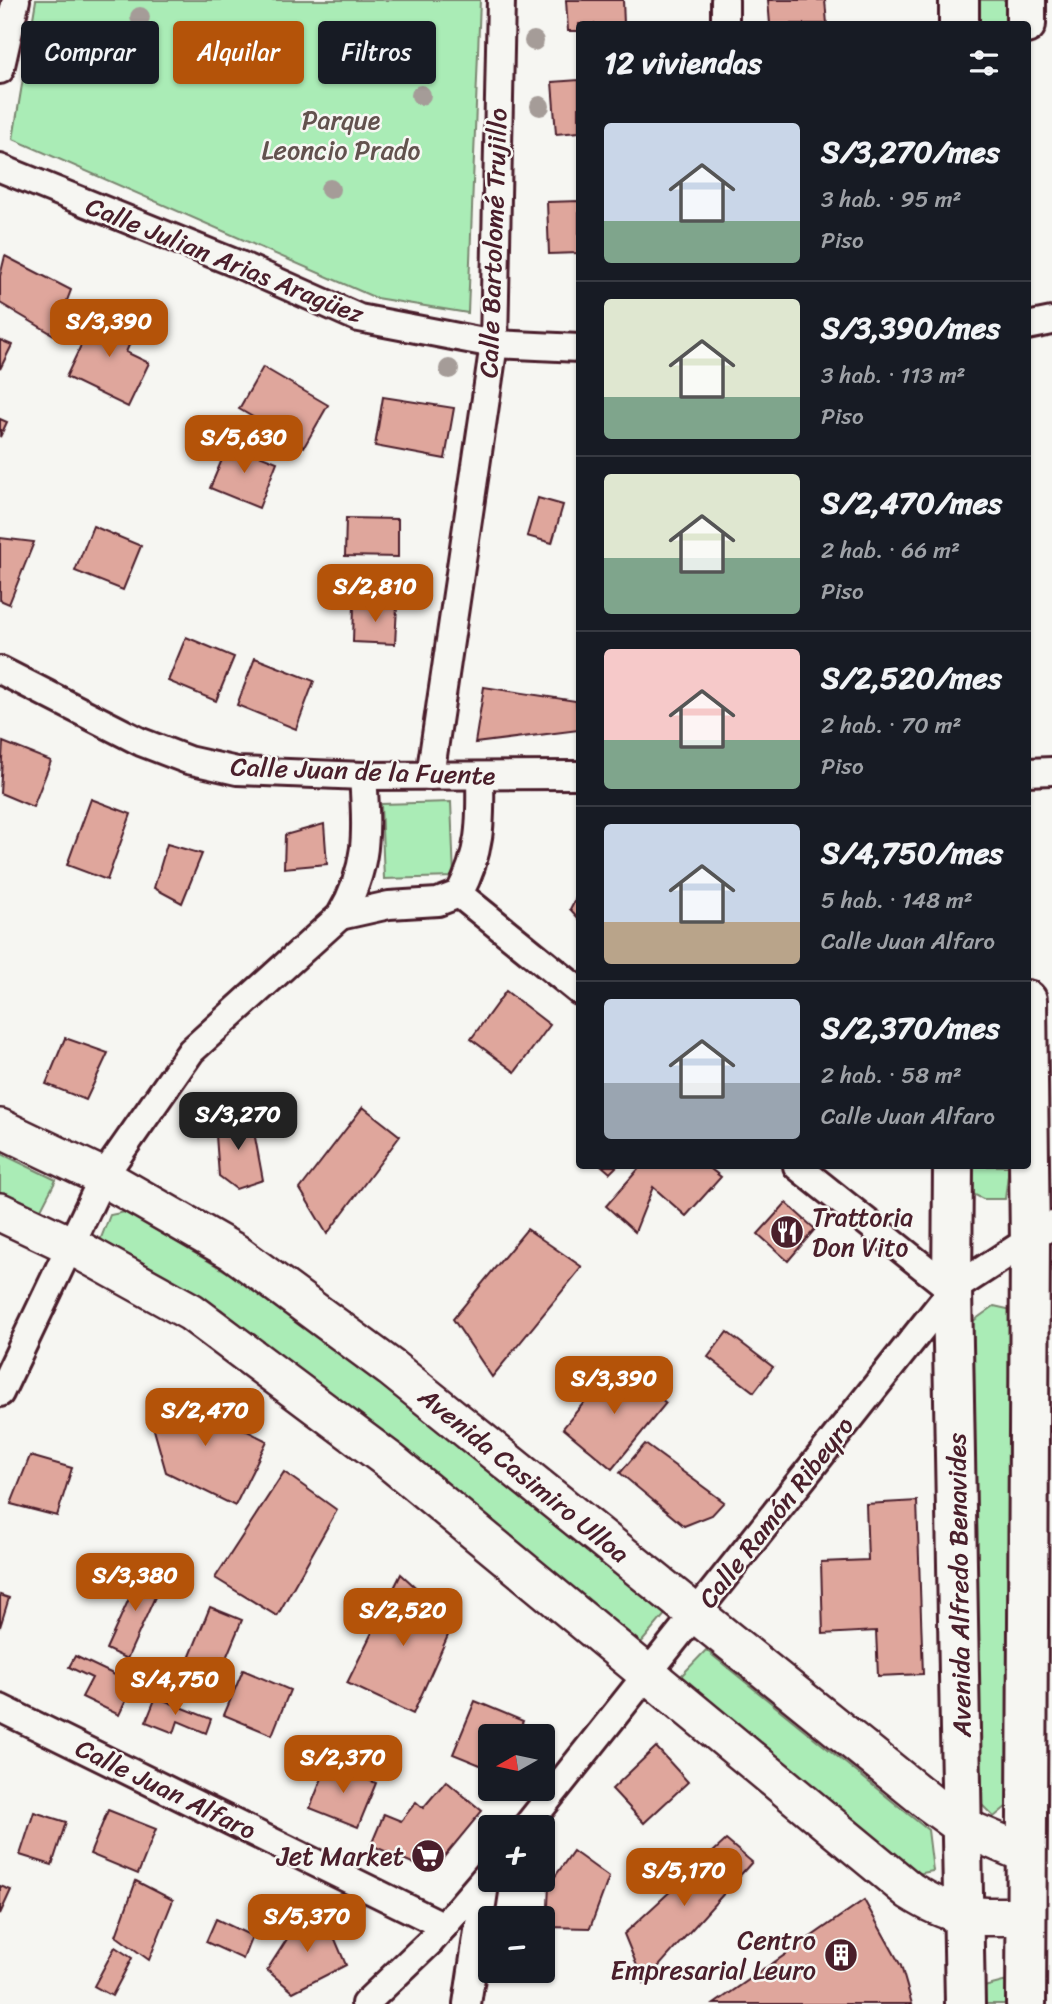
<!DOCTYPE html>
<html lang="es">
<head>
<meta charset="utf-8">
<style>
  :root { --surface:#171b24; --page:#242831; --text:#f1f3f6; --muted:#9ea1a6; --line:#363941; --accent:#b45309 }
  body { margin:0; font-family:Sriracha,sans-serif; background:var(--page); color:var(--text); height:100vh; display:flex; flex-direction:column; font-size:26px; white-space:nowrap }
  * { box-sizing:border-box; margin:0 }
  p { font-size:23px; color:var(--muted) }
  .icon { flex:none; width:38px; height:38px; fill:none; stroke:currentColor; stroke-width:2; stroke-linecap:round; stroke-linejoin:round }
  .map { position:relative; flex:1; overflow:hidden }
  .side { position:absolute; left:576px; top:21px; width:455px; height:1148px; display:flex; flex-direction:column; background:var(--surface); border-radius:7px; box-shadow:0 2px 5px #0004 }
  .side>* { flex:none }
  .banner { position:absolute; left:21px; top:21px; width:450px; height:63px; display:flex; gap:14px }
  .needle { width:46px; rotate:261deg }
  .controls { position:absolute; left:478px; top:1724px; display:grid; gap:14px }
  .controls a { display:grid; place-items:center; width:77px; height:77px; border-radius:7px; background:var(--surface); box-shadow:0 2px 5px #0004; font-size:35px }
  .price { position:absolute; translate:-50% -60px; padding:0 16px; border-radius:14px; background:var(--accent); color:#fff; font-size:23px; line-height:46px; filter:drop-shadow(0 2px 4px #0008) }
  .price::after { content:''; position:absolute; left:50%; top:42px; width:21px; height:16px; margin-left:-10px; background:inherit; clip-path:polygon(0 0,100% 0,50% 100%) }
  .price.selected { background:#222; color:#fff }
  ul { padding:0; list-style:none }
  li { display:flex; align-items:center; gap:21px; height:175px; padding:0 28px }
  li+li { border-top:2px solid var(--line) }
  li span { display:grid; place-items:center; flex:none; width:196px; height:140px; border-radius:7px; color:#555 }
  li>.icon { margin-inline-start:auto }
  span .icon { width:84px; height:84px; fill:#fffc; stroke-width:1 }
  li b { font-size:30px }
  h2 { display:flex; justify-content:space-between; align-items:center; height:84px; padding:0 28px; font-size:30px }
  .tag { padding:0 24px; border-radius:7px; background:var(--surface); box-shadow:0 2px 5px #0004; font-size:24px; line-height:63px }
  .tag.selected { background:var(--accent); color:#fff }
  .map>svg:first-child { display:block }
  .green { fill:#aaecb6; stroke:#7a8670; stroke-width:2 }
  .building { fill:#dfa69c; stroke:#4a1f2b; stroke-width:2 }
  .lines { fill:none; stroke-linecap:round; stroke-linejoin:round }
  .minor-casing { stroke:#4a1f2b; stroke-width:32 }
  .secondary-casing { stroke:#4a1f2b; stroke-width:42 }
  .primary-casing { stroke:#4a1f2b; stroke-width:44 }
  .minor { stroke:#f6f6f2; stroke-width:26 }
  .secondary { stroke:#f6f6f2; stroke-width:37 }
  .primary { stroke:#f6f6f2; stroke-width:38 }
  .tree { fill:#a59c98 }
  .labels { text-anchor:middle; dominant-baseline:central; stroke-width:5; stroke-linejoin:round; paint-order:stroke }
  .park-label { font-size:26px; fill:#62524e; stroke:#f6f6f2 }
  .street-label { font-size:26px; fill:#4a1f2b; stroke:#f6f6f2 }
  .poi-label { font-size:26px; fill:#4a1f2b; stroke:#f6f6f2; text-anchor:end }
</style>
</head>
<body>
<div class="map">
<svg width="1052" height="2004" viewBox="0 0 1052 2004">
  <rect width="100%" height="100%" fill="#f6f6f2"/>
  <filter id="ink" filterUnits="userSpaceOnUse"><feTurbulence type="fractalNoise" baseFrequency=".0143" numOctaves="2"/><feDisplacementMap in="SourceGraphic" scale="14" xChannelSelector="R" yChannelSelector="G"/><feConvolveMatrix kernelMatrix="1 2 1 2 8 2 1 2 1" color-interpolation-filters="sRGB"/></filter>
  <g filter="url(#ink)">
    <g class="green">
      <path d="M36,0H480L468,313L376,298L13,139Z"/>
      <rect x="973" y="0" width="36" height="24"/>
      <path d="M451,802L454,877L384,879L381,804Z"/>
      <path d="M0,1153L56,1180L36,1219L0,1202Z"/>
      <path d="M967,1166H1009L1005,1199H983L967,1191Z"/>
      <path d="M125,1212L290,1309L667,1612L640,1644L221,1309L108,1256L101,1238L110,1215Z"/>
      <path d="M994,1306L1012,1310L1013,1801L994,1817L975,1798L969,1324Z"/>
      <path d="M706,1650L928,1830L933,1871L912,1875L680,1677Z"/>
      <path d="M1007,1981L1008,2004H984V1987Z"/>
    </g>
    <g class="building">
      <path d="M566,0H623L624,24H579V31H568Z"/>
      <path d="M768,0H825L827,24H770Z"/>
      <path d="M579,80V132L556,134L552,82Z"/>
      <path d="M579,201V253L549,254L547,202Z"/>
      <path d="M5,256L71,290L54,335L0,303V276Z"/>
      <path d="M99,307L138,325L126,352L149,363L128,407L66,377Z"/>
      <path d="M0,340L12,345L0,369Z"/>
      <path d="M263,367L328,405L304,447L239,409Z"/>
      <path d="M383,397L454,408L445,459L375,446Z"/>
      <path d="M0,419L7,422L0,437Z"/>
      <path d="M229,443L277,462L259,508L210,488Z"/>
      <path d="M538,498L563,505L552,543L527,536Z"/>
      <path d="M346,518L398,519V557L345,556Z"/>
      <path d="M93,526L141,546L123,590L75,571Z"/>
      <path d="M0,538L34,542L9,604L0,600Z"/>
      <path d="M354,605L397,606L395,644L353,642Z"/>
      <path d="M186,637L234,657L216,701L168,681Z"/>
      <path d="M255,658L314,681L296,729L237,705Z"/>
      <path d="M484,687L576,701L579,730L475,743Z"/>
      <path d="M3,742L51,761L33,807L0,793Z"/>
      <path d="M91,799L131,814L107,880L67,865Z"/>
      <path d="M324,824L327,864L284,868L285,835Z"/>
      <path d="M167,844L202,854L182,903L154,888Z"/>
      <path d="M579,892V919L570,909Z"/>
      <path d="M506,991L550,1025L515,1072L471,1039Z"/>
      <path d="M65,1038L108,1053L86,1100L46,1084Z"/>
      <path d="M363,1107L400,1136L327,1234L300,1189Z"/>
      <path d="M251,1116L263,1180L236,1189L219,1176L215,1122Z"/>
      <path d="M602,1166H617L610,1173Z"/>
      <path d="M641,1166H707L721,1177L686,1216L653,1187L635,1232L606,1206Z"/>
      <path d="M786,1203L815,1229L788,1261L758,1234Z"/>
      <path d="M527,1229L582,1267L492,1377L453,1319Z"/>
      <path d="M727,1332L773,1367L754,1392L708,1357Z"/>
      <path d="M617,1362L666,1403L612,1469L563,1428Z"/>
      <path d="M165,1390L267,1441L235,1506L166,1472L151,1419Z"/>
      <path d="M645,1444L724,1502L712,1515L684,1526L620,1473Z"/>
      <path d="M30,1456L72,1468L57,1516L11,1504Z"/>
      <path d="M284,1472L337,1510L277,1616L215,1578Z"/>
      <path d="M917,1501L923,1674L878,1676L876,1631L823,1634L821,1562L868,1560L866,1504Z"/>
      <path d="M143,1568L164,1577L127,1659L106,1649Z"/>
      <path d="M401,1574L454,1622L413,1714L347,1683Z"/>
      <path d="M0,1595L9,1598L0,1627Z"/>
      <path d="M210,1607L242,1620L208,1701L177,1688Z"/>
      <path d="M75,1656L134,1684L119,1715L82,1697L92,1678L69,1667Z"/>
      <path d="M243,1670L290,1690L272,1735L224,1715Z"/>
      <path d="M156,1697L211,1719L206,1733L178,1721L174,1733L146,1722Z"/>
      <path d="M475,1701L523,1721L516,1736H490V1769L453,1754Z"/>
      <path d="M656,1747L688,1782L644,1823L612,1789Z"/>
      <path d="M328,1763L376,1783L358,1827L310,1808Z"/>
      <path d="M446,1781L482,1811L444,1857L437,1863L419,1866L371,1845L384,1814L401,1821L416,1802L423,1808Z"/>
      <path d="M108,1810L156,1829L138,1874L90,1854Z"/>
      <path d="M34,1812L66,1822L52,1865L20,1855Z"/>
      <path d="M726,1840L752,1862L644,1983L624,1934Z"/>
      <path d="M573,1851L609,1877L590,1928L547,1927L549,1885Z"/>
      <path d="M136,1881L173,1900L149,1960L116,1936Z"/>
      <path d="M0,1886L11,1890L0,1914Z"/>
      <path d="M864,1900L901,1966L912,2004H714Z"/>
      <path d="M309,1905L332,1932L346,1965L293,1992L267,1970Z"/>
      <path d="M216,1919L252,1936L243,1959L206,1942Z"/>
      <path d="M115,1947L132,1958L112,1996L94,1986Z"/>
    </g>
    <g class="lines">
      <g class="minor-casing">
        <g id="minor">
          <path d="M725,24V0"/>
          <path d="M0,70L16,0"/>
          <path d="M0,168L240,265L359,318L494,344L579,348"/>
          <path d="M1027,326L1052,321"/>
          <path d="M0,670L141,742L188,760L237,771L363,776L579,775"/>
          <path d="M1027,772L1052,771"/>
          <path d="M430,776L494,344L501,0"/>
          <path d="M459,894L579,991"/>
          <path d="M340,916L389,905L438,902L459,894C481,853 481,822 480,776"/>
          <path d="M797,1166L952,1290"/>
          <path d="M0,1393L103,1177L191,1051L340,916C369,868 367,831 363,776"/>
          <path d="M0,1708L444,1926"/>
          <path d="M526,1827L952,1290L1052,1225"/>
          <path d="M365,2004L430,1942L490,1872"/>
          <path d="M467,2004L486,1878"/>
        </g>
      </g>
      <g class="secondary-casing">
        <g id="secondary">
          <path d="M0,1128L103,1177L234,1252L391,1368L930,1803L963,1827L1026,1854"/>
          <path d="M0,1212L70,1245L191,1312L390,1461L910,1891C956,1920 974,1917 1026,1916"/>
        </g>
      </g>
      <g class="primary-casing">
        <g id="primary">
          <path d="M1026,0V24"/>
          <path d="M959,24V0"/>
          <path d="M953,1166L952,1290L965,2004"/>
          <path d="M1026,2004L1030,1242L1027,1000"/>
        </g>
      </g>
      <use href="#minor" class="minor"/>
      <use href="#secondary" class="secondary"/>
      <use href="#primary" class="primary"/>
    </g>
    <g class="tree">
      <circle cx="140" cy="17" r="10"/>
      <circle cx="534" cy="41" r="10"/>
      <circle cx="421" cy="95" r="10"/>
      <circle cx="540" cy="106" r="10"/>
      <circle cx="330" cy="189" r="10"/>
      <circle cx="449" cy="369" r="10"/>
    </g>
  </g>
  <defs>
    <g id="restaurant-disc" transform="scale(1.75)"><circle r="9.5" fill="#4a1f2b" stroke="#f6f6f2"/><path d="M-5-6h1v4h1v-4h1v4h1v-4h1v5L-1.5 .5V6h-2V.5L-5-1ZM5-6V6H3V1.5H1.5Q1.5-4 5-6Z" fill="#fff"/></g>
    <g id="supermarket-disc" transform="scale(1.75)"><circle r="9.5" fill="#4a1f2b" stroke="#f6f6f2"/><path d="M-6-5.5h2.5l.6 2H6L4.5 2H-2.5L-4.4-4H-6ZM-1.5 3.2a1.3 1.3 0 1 0 .1 0ZM3 3.2a1.3 1.3 0 1 0 .1 0Z" fill="#fff"/></g>
    <g id="building-disc" transform="scale(1.75)"><circle r="9.5" fill="#4a1f2b" stroke="#f6f6f2"/><path d="M-4-6H4V6H1V3H-1V6H-4ZM-2.5-4.3h1.7v1.8h-1.7ZM.8-4.3h1.7v1.8H.8ZM-2.5-1h1.7V.8h-1.7ZM.8-1h1.7V.8H.8Z" fill="#fff"/></g>
  </defs>
  <g fill-rule="evenodd">
    <use href="#restaurant-disc" x="787" y="1232"/>
    <use href="#supermarket-disc" x="428" y="1856"/>
    <use href="#building-disc" x="841" y="1955"/>
  </g>
  <g class="labels">
    <g class="park-label">
      <text x="341" y="120">Parque<tspan x="341" dy="30">Leoncio Prado</tspan></text>
    </g>
    <g class="street-label">
      <text transform="translate(493 243) rotate(-88)">Calle Bartolomé Trujillo</text>
      <text transform="translate(225 260) rotate(22)">Calle Julian Arias Aragüez</text>
      <text transform="translate(363 771) rotate(2)">Calle Juan de la Fuente</text>
      <text transform="translate(524 1475) rotate(39)">Avenida Casimiro Ulloa</text>
      <text transform="translate(776 1512) rotate(-52)">Calle Ramón Ribeyro</text>
      <text transform="translate(959 1585) rotate(-91)">Avenida Alfredo Benavides</text>
      <text transform="translate(166 1789) rotate(26)">Calle Juan Alfaro</text>
    </g>
    <g class="poi-label">
      <text x="812" y="1217" text-anchor="start">Trattoria<tspan x="812" dy="30">Don Vito</tspan></text>
      <text x="404" y="1856">Jet Market</text>
      <text x="816" y="1940">Centro<tspan x="816" dy="30">Empresarial Leuro</tspan></text>
    </g>
  </g>
</svg>
<div class="controls">
<a><svg class="needle" viewBox="-14 -14 28 28"><path d="M0-13l5 13h-10z" fill="#e53935"/><path d="M0 13l5-13h-10z" fill="#9ea1a6"/></svg></a>
<a>+</a>
<a>−</a>
</div>
<b class="price" style="left:109px;top:359px">S/3,390</b>
<b class="price" style="left:244px;top:475px">S/5,630</b>
<b class="price" style="left:375px;top:624px">S/2,810</b>
<b class="price selected" style="left:238px;top:1152px">S/3,270</b>
<b class="price" style="left:614px;top:1416px">S/3,390</b>
<b class="price" style="left:205px;top:1448px">S/2,470</b>
<b class="price" style="left:135px;top:1613px">S/3,380</b>
<b class="price" style="left:403px;top:1648px">S/2,520</b>
<b class="price" style="left:175px;top:1717px">S/4,750</b>
<b class="price" style="left:343px;top:1795px">S/2,370</b>
<b class="price" style="left:684px;top:1908px">S/5,170</b>
<b class="price" style="left:307px;top:1954px">S/5,370</b>
<div class="banner">
<a class="tag">Comprar</a>
<a class="tag selected">Alquilar</a>
<a class="tag">Filtros</a>
</div>
<section class="side">
<h2>12 viviendas<svg class="icon" aria-label="filters" viewBox="0 0 24 24"><path d="M4 7h16M4 17h16"/><circle cx="9" cy="7" r="2"/><circle cx="15" cy="17" r="2"/></svg></h2>
<ul>
<li><span style="background:linear-gradient(#c9d6e8 70%,#7fa58c 0)"><svg class="icon" aria-label="home" viewBox="0 0 24 24"><path d="M3 11l9-7 9 7M6 9v11h12V9"/></svg></span><div><b>S/3,270/mes</b><p>3 hab. · 95 m²</p><p>Piso</p></div></li>
<li><span style="background:linear-gradient(#dfe7d0 70%,#7fa58c 0)"><svg class="icon" aria-label="home" viewBox="0 0 24 24"><path d="M3 11l9-7 9 7M6 9v11h12V9"/></svg></span><div><b>S/3,390/mes</b><p>3 hab. · 113 m²</p><p>Piso</p></div></li>
<li><span style="background:linear-gradient(#dfe7d0 60%,#7fa58c 0)"><svg class="icon" aria-label="home" viewBox="0 0 24 24"><path d="M3 11l9-7 9 7M6 9v11h12V9"/></svg></span><div><b>S/2,470/mes</b><p>2 hab. · 66 m²</p><p>Piso</p></div></li>
<li><span style="background:linear-gradient(#f6c9c9 65%,#7fa58c 0)"><svg class="icon" aria-label="home" viewBox="0 0 24 24"><path d="M3 11l9-7 9 7M6 9v11h12V9"/></svg></span><div><b>S/2,520/mes</b><p>2 hab. · 70 m²</p><p>Piso</p></div></li>
<li><span style="background:linear-gradient(#c9d6e8 70%,#b9a48a 0)"><svg class="icon" aria-label="home" viewBox="0 0 24 24"><path d="M3 11l9-7 9 7M6 9v11h12V9"/></svg></span><div><b>S/4,750/mes</b><p>5 hab. · 148 m²</p><p>Calle Juan Alfaro</p></div></li>
<li><span style="background:linear-gradient(#c9d6e8 60%,#9aa5b1 0)"><svg class="icon" aria-label="home" viewBox="0 0 24 24"><path d="M3 11l9-7 9 7M6 9v11h12V9"/></svg></span><div><b>S/2,370/mes</b><p>2 hab. · 58 m²</p><p>Calle Juan Alfaro</p></div></li>
</ul>
</section>
</div>
</body>
</html>
